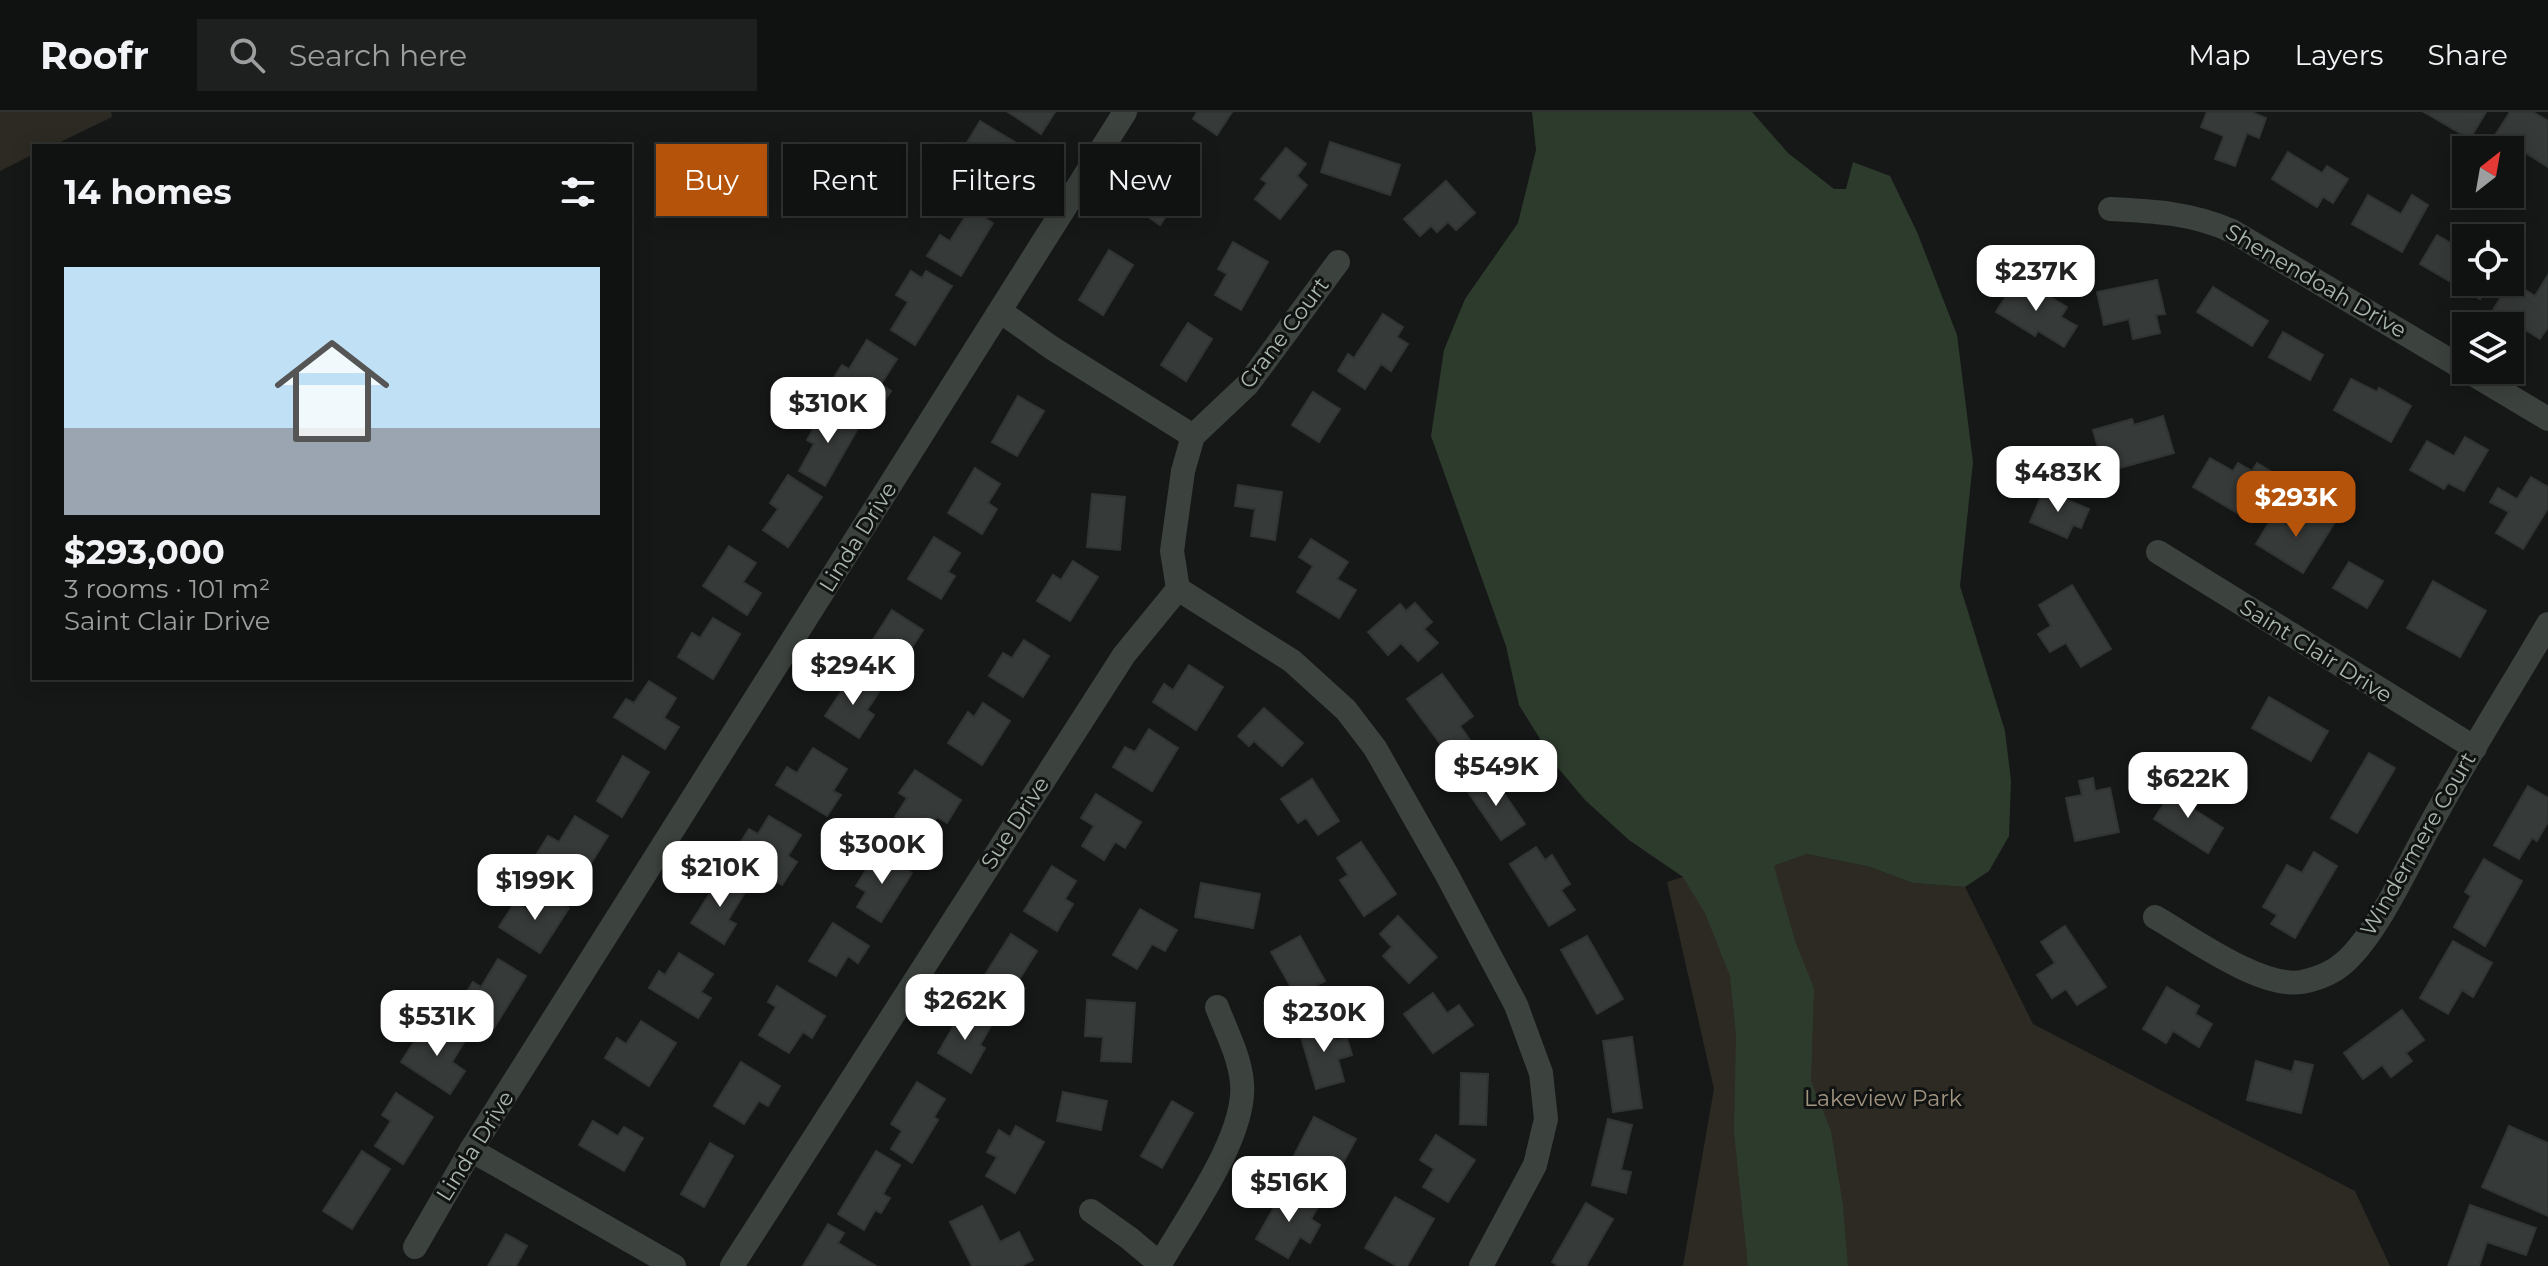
<!DOCTYPE html>
<html lang="en">
<head>
<meta charset="utf-8">
<style>
  :root { --surface:#101211; --page:#1e201f; --text:#f1f3f6; --muted:#9c9e9f; --line:#303231; --accent:#b45309 }
  body { margin:0; font-family:Montserrat,sans-serif; background:var(--page); color:var(--text); height:100vh; display:flex; flex-direction:column; font-size:30px; white-space:nowrap }
  * { box-sizing:border-box; margin:0 }
  p { font-size:26px; color:var(--muted) }
  .icon { flex:none; width:44px; height:44px; fill:none; stroke:currentColor; stroke-width:2; stroke-linecap:round; stroke-linejoin:round }
  .map { position:relative; flex:1; overflow:hidden }
  .panel { position:absolute; left:32px; top:32px; width:600px; height:536px; display:flex; flex-direction:column; background:var(--surface); border-radius:0px; box-shadow:0 4px 20px #0003,0 0 0 2px var(--line) }
  .panel>* { flex:none }
  .guide { position:absolute; left:656px; top:32px; width:760px; height:72px; display:flex; gap:16px }
  .needle { width:52px; rotate:31deg }
  .controls { position:absolute; left:2452px; top:24px; display:grid; gap:16px }
  .controls a { display:grid; place-items:center; width:72px; height:72px; border-radius:0px; background:var(--surface); box-shadow:0 4px 20px #0003,0 0 0 2px var(--line); font-size:40px }
  .price { position:absolute; translate:-50% -68px; padding:0 18px; border-radius:16px; background:#fff; color:#222; font-size:26px; line-height:52px; filter:drop-shadow(0 2px 4px #0008) }
  .price::after { content:''; position:absolute; left:50%; top:48px; width:24px; height:18px; margin-left:-12px; background:inherit; clip-path:polygon(0 0,100% 0,50% 100%) }
  .price.active { background:var(--accent); color:#fff }
  ul { padding:0; list-style:none }
  li { display:grid; align-content:center; gap:16px; height:424px; padding:0 32px }
  li span { display:grid; place-items:center; height:248px; border-radius:0px; color:#555 }
  li>.icon { margin-inline-start:auto }
  span .icon { width:144px; height:144px; fill:#fffc; stroke-width:1 }
  li b { font-size:34px }
  h2 { display:flex; justify-content:space-between; align-items:center; height:96px; padding:0 32px; font-size:34px }
  .tag { padding:0 28px; border-radius:0px; background:var(--surface); box-shadow:0 4px 20px #0003,0 0 0 2px var(--line); font-size:28px; line-height:72px }
  .tag.active { background:var(--accent); color:#fff }
  header { display:flex; align-items:center; gap:48px; box-sizing:border-box; height:112px; padding:0 40px; background:var(--surface); border-bottom:2px solid var(--line) }
  header strong { font-size:38px }
  nav { display:flex; gap:44px; margin-inline-start:auto; font-size:28px }
  .search { width:560px; height:72px; background:var(--page); display:flex; align-items:center; gap:20px; box-sizing:border-box; padding:0 28px; border-radius:0px; color:var(--muted); font-size:30px }
  .map>svg:first-child { display:block }
  .green { fill:#2d2a24 }
  .water { fill:#2d3b2d }
  .building { fill:#363a38; stroke:#303432; stroke-width:2 }
  .lines { fill:none; stroke-linecap:round; stroke-linejoin:round }
  .minor { stroke:#3c423e; stroke-width:24 }
  .labels { text-anchor:middle; dominant-baseline:central; stroke-width:6; stroke-linejoin:round; paint-order:stroke }
  .street-label { font-size:22px; fill:#a9b7ac; stroke:#111312 }
  .park-label { font-size:22px; fill:#a29580; stroke:#111312 }
</style>
</head>
<body>
<header>
<strong>Roofr</strong>
<div class="search"><svg class="icon" aria-label="search" viewBox="0 0 24 24"><circle cx="10" cy="10" r="6"/><path d="M15 15l6 6"/></svg>Search here</div>
<nav><a>Map</a><a>Layers</a><a>Share</a></nav>
</header>
<div class="map">
<svg width="2548" height="1154" viewBox="0 0 2548 1154">
  <rect width="100%" height="100%" fill="#161817"/>
  <g class="green">
    <path d="M0,0H111L112,5L52,34H34V42L0,59Z"/>
    <path d="M1807,742L1870,755L1913,771L1965,775L2033,912L2355,1079L2390,1154H1683L1714,977L1667,770L1683,765L1774,754Z"/>
  </g>
  <path class="water" d="M1532,0H1752L1788,41L1834,77H1846L1853,50L1890,64L1917,120L1957,223L1973,350L1960,474L2005,619L2011,669L2009,724L1989,759L1965,775L1913,771L1870,755L1807,742L1774,754L1795,829L1814,876L1811,969L1831,1019L1843,1094L1848,1154H1748L1734,1020L1736,923L1730,864L1705,801L1683,765L1629,728L1585,688L1558,656L1519,593L1506,534L1431,324L1444,238L1465,187L1518,111L1536,38Z"/>
  <g class="building">
    <path d="M1008,0H1055L1041,22Z"/>
    <path d="M1197,0H1232L1217,23L1193,7Z"/>
    <path d="M2207,0H2251L2266,6L2259,26L2247,21L2235,54L2215,47L2224,24L2201,15Z"/>
    <path d="M2424,0H2486L2470,27Z"/>
    <path d="M2510,0H2533L2548,9V55L2496,22Z"/>
    <path d="M980,9L1030,39L1017,61L1012,59L999,81L962,58L974,40L965,34Z"/>
    <path d="M1330,30L1400,53L1390,83L1321,60Z"/>
    <path d="M1286,36L1306,52L1297,64L1307,73L1280,107L1255,87L1267,71L1261,67Z"/>
    <path d="M2288,40L2322,61L2327,54L2348,67L2333,91L2323,85L2317,95L2272,67Z"/>
    <path d="M1161,54L1188,72L1160,113L1134,95Z"/>
    <path d="M1446,69L1475,101L1456,118L1448,110L1437,120L1431,114L1420,124L1404,107Z"/>
    <path d="M2368,83L2401,102L2412,83L2428,93L2402,140L2352,112Z"/>
    <path d="M970,97L993,111L961,164L927,144L940,123L950,129Z"/>
    <path d="M2437,123L2466,140V170H2489L2480,187L2420,152Z"/>
    <path d="M1233,130L1268,150L1241,198L1215,183L1227,162L1218,157Z"/>
    <path d="M1109,138L1133,153L1103,203L1079,188Z"/>
    <path d="M911,159L922,166L926,159L952,174L915,233L891,218L908,190L896,183Z"/>
    <path d="M2548,163V215L2540,227L2493,198L2511,169L2535,184Z"/>
    <path d="M2018,165L2067,195L2061,205L2077,214L2064,235L2038,219L2035,224L1996,200Z"/>
    <path d="M2157,168L2165,202L2156,203L2160,221L2133,227L2129,207L2104,213L2097,180Z"/>
    <path d="M2213,175L2268,209L2252,234L2197,200Z"/>
    <path d="M1383,202L1403,215L1397,225L1408,232L1391,259L1381,252L1365,277L1338,259L1348,242L1354,246Z"/>
    <path d="M1188,211L1212,227L1186,269L1161,253Z"/>
    <path d="M2283,220L2323,243L2310,268L2269,245Z"/>
    <path d="M867,228L897,247L881,272L891,279L878,299L831,270L842,253L849,257Z"/>
    <path d="M2351,267L2377,280L2379,276L2411,294L2391,330L2334,298Z"/>
    <path d="M1313,280L1340,297L1319,330L1292,313Z"/>
    <path d="M1018,284L1044,299L1017,344L992,330Z"/>
    <path d="M826,294L860,313L825,374L799,359L814,332L807,328Z"/>
    <path d="M2163,304L2174,341L2105,360L2093,318L2132,307L2134,313Z"/>
    <path d="M2465,325L2488,338L2464,379L2448,371L2444,377L2410,358L2427,329L2454,344Z"/>
    <path d="M2210,346L2233,359L2238,351L2252,359L2257,351L2277,363L2251,409L2193,375Z"/>
    <path d="M975,356L1000,372L988,391L997,397L982,422L948,401Z"/>
    <path d="M788,363L822,385L788,435L763,418L778,397L770,391Z"/>
    <path d="M2531,365L2548,375V396L2523,437L2496,421L2509,400L2490,390L2498,376L2517,387Z"/>
    <path d="M1238,373L1282,380L1275,428L1251,424L1255,397L1235,394Z"/>
    <path d="M2044,378L2089,397L2081,416L2073,413L2067,426L2030,410Z"/>
    <path d="M1092,382L1125,385L1120,438L1087,435Z"/>
    <path d="M2312,396L2335,410L2303,461L2256,432L2273,404L2298,419Z"/>
    <path d="M934,425L960,441L948,460L955,464L941,487L908,467Z"/>
    <path d="M1311,427L1348,450L1337,467L1356,478L1339,506L1297,480L1313,454L1299,445Z"/>
    <path d="M729,434L756,451L743,470L761,481L747,503L703,474Z"/>
    <path d="M1073,449L1098,465L1070,509L1037,489L1053,463L1061,468Z"/>
    <path d="M2349,450L2383,469L2367,496L2333,476Z"/>
    <path d="M2433,469L2486,499L2460,545L2407,516Z"/>
    <path d="M2072,473L2111,537L2081,555L2066,531L2050,540L2038,522L2051,514L2039,493Z"/>
    <path d="M1415,491L1432,510L1424,517L1438,531L1418,549L1401,531L1388,543L1368,520L1400,492L1406,499Z"/>
    <path d="M892,498L923,518L897,559L866,539Z"/>
    <path d="M713,506L740,522L713,567L678,545L692,521L700,526Z"/>
    <path d="M1024,528L1049,544L1023,585L989,564L1003,541L1012,546Z"/>
    <path d="M1189,553L1223,575L1196,618L1153,590L1164,572L1173,578Z"/>
    <path d="M1442,562L1473,604L1460,614L1472,631L1451,646L1407,587Z"/>
    <path d="M852,563L879,580L867,598L874,603L859,626L825,604Z"/>
    <path d="M649,569L676,586L664,606L679,615L665,637L614,605L626,587L634,591Z"/>
    <path d="M2269,585L2328,619L2311,649L2252,616Z"/>
    <path d="M983,591L1010,609L982,653L948,631L968,600L974,605Z"/>
    <path d="M1264,596L1303,631L1282,654L1254,629L1249,634L1238,624Z"/>
    <path d="M1149,617L1178,636L1152,679L1113,655L1125,635L1135,640Z"/>
    <path d="M813,636L847,657L833,679L841,683L827,704L776,673L787,655L797,661Z"/>
    <path d="M2369,641L2395,656L2357,721L2331,706Z"/>
    <path d="M623,644L649,660L622,705L597,689Z"/>
    <path d="M915,658L961,688L947,711L937,705L924,724L895,705L907,686L899,681Z"/>
    <path d="M1492,664L1525,712L1501,728L1468,680Z"/>
    <path d="M2093,666L2095,679L2110,676L2119,720L2075,729L2066,686L2082,683L2079,669Z"/>
    <path d="M1312,667L1339,709L1318,723L1306,706L1298,711L1281,687Z"/>
    <path d="M2176,673L2193,683L2187,693L2223,716L2208,741L2154,707Z"/>
    <path d="M2528,674L2548,686V710L2537,729L2532,726L2519,747L2494,733Z"/>
    <path d="M1096,682L1141,710L1125,736L1115,730L1104,748L1082,734L1094,714L1081,706Z"/>
    <path d="M575,704L608,724L576,775L533,748L548,724L559,730Z"/>
    <path d="M769,704L801,723L788,744L797,750L782,773L733,742L749,717L758,722Z"/>
    <path d="M1361,730L1396,782L1364,804L1340,768L1348,763L1337,746Z"/>
    <path d="M1536,735L1545,748L1552,743L1570,772L1561,778L1575,798L1549,814L1510,752Z"/>
    <path d="M878,739L912,761L881,810L857,795L866,780L856,774Z"/>
    <path d="M2314,740L2337,754L2295,826L2271,812L2277,803L2263,795L2287,753L2302,761Z"/>
    <path d="M2484,747L2522,769L2485,834L2454,815L2471,784L2465,780Z"/>
    <path d="M1052,754L1076,769L1065,787L1073,792L1057,819L1024,799Z"/>
    <path d="M722,762L747,777L728,808L736,812L724,832L691,811Z"/>
    <path d="M1201,771L1260,782L1253,816L1195,805Z"/>
    <path d="M543,780L569,796L540,841L499,815L515,790L530,800Z"/>
    <path d="M1140,797L1177,818L1165,839L1152,832L1137,857L1113,843Z"/>
    <path d="M1398,804L1437,845L1409,871L1383,844L1392,835L1380,822Z"/>
    <path d="M833,811L869,834L858,851L848,844L836,864L809,849Z"/>
    <path d="M2065,814L2106,875L2077,893L2066,877L2052,886L2037,863L2055,851L2041,830Z"/>
    <path d="M1011,822L1037,839L1017,871L1025,876L1017,888L983,866Z"/>
    <path d="M1300,824L1325,869L1296,884L1271,840Z"/>
    <path d="M1587,824L1623,887L1597,902L1561,838Z"/>
    <path d="M2453,829L2492,851L2473,885L2462,878L2448,902L2420,886Z"/>
    <path d="M679,841L713,862L701,880L711,886L698,906L649,876L659,859L665,863Z"/>
    <path d="M498,847L526,864L494,916L458,894L473,870L481,875Z"/>
    <path d="M777,874L825,904L812,926L803,920L789,941L759,923L776,895L768,890Z"/>
    <path d="M2167,875L2199,894L2195,902L2212,912L2199,935L2173,919L2166,931L2143,917Z"/>
    <path d="M1433,881L1447,901L1459,893L1473,913L1433,941L1404,902Z"/>
    <path d="M1087,888L1135,891L1131,950L1101,949L1103,925L1085,924Z"/>
    <path d="M963,898L991,914L980,933L985,936L971,961L938,941Z"/>
    <path d="M2402,898L2424,928L2406,941L2412,949L2391,965L2382,953L2363,967L2344,941Z"/>
    <path d="M641,909L676,931L649,974L605,946L617,926L626,932Z"/>
    <path d="M1330,909L1336,929L1347,926L1352,943L1338,947L1344,969L1316,977L1299,918Z"/>
    <path d="M442,912L466,927L452,950L465,959L450,982L401,950L421,919L433,926Z"/>
    <path d="M1632,925L1642,996L1613,1000L1603,929Z"/>
    <path d="M2256,949L2292,960L2295,949L2313,953L2301,1001L2247,988Z"/>
    <path d="M741,950L780,974L768,994L759,989L744,1012L714,994Z"/>
    <path d="M1461,961L1488,962L1486,1013L1460,1012Z"/>
    <path d="M917,970L945,987L934,1005L938,1008L912,1051L891,1037L902,1019L891,1012Z"/>
    <path d="M1063,980L1107,989L1101,1018L1057,1009Z"/>
    <path d="M396,981L433,1005L403,1052L375,1034L391,1009L382,1003Z"/>
    <path d="M1172,989L1193,1001L1162,1056L1141,1044Z"/>
    <path d="M1314,1005L1356,1027L1331,1073L1290,1051Z"/>
    <path d="M1608,1007L1632,1013L1621,1058L1631,1060L1626,1081L1592,1073Z"/>
    <path d="M593,1009L618,1024L624,1015L643,1026L624,1059L579,1033Z"/>
    <path d="M1016,1014L1044,1030L1015,1081L986,1064L997,1045L987,1040L999,1018L1010,1025Z"/>
    <path d="M2509,1014L2548,1031V1104L2482,1075Z"/>
    <path d="M1436,1023L1475,1048L1448,1090L1423,1075L1434,1057L1420,1048Z"/>
    <path d="M710,1031L733,1044L704,1095L681,1082Z"/>
    <path d="M362,1039L390,1057L352,1117L323,1099Z"/>
    <path d="M876,1039L900,1053L883,1082L890,1086L881,1101L875,1098L864,1118L838,1102Z"/>
    <path d="M1285,1076L1318,1095L1311,1107L1320,1113L1310,1131L1300,1125L1288,1146L1256,1127Z"/>
    <path d="M1395,1085L1434,1107L1407,1154H1397L1365,1136Z"/>
    <path d="M1586,1091L1613,1107L1586,1154H1559L1552,1150Z"/>
    <path d="M2470,1093L2536,1116L2526,1143L2487,1130L2479,1154H2448Z"/>
    <path d="M982,1094L1000,1130L1019,1120L1033,1148L1021,1154H972L950,1110Z"/>
    <path d="M828,1112L844,1121L838,1131L876,1154H803Z"/>
    <path d="M506,1122L527,1134L516,1154H488Z"/>
  </g>
  <g class="lines">
    <g class="minor">
      <path d="M2110,97C2153,99 2192,101 2232,119L2466,258"/>
      <path d="M1000,199L1052,236L1193,324"/>
      <path d="M2466,258L2548,307"/>
      <path d="M1193,324L1183,359L1172,439L1178,477L1292,549L1346,598L1375,636L1447,763L1516,893L1541,961L1546,1007L1535,1053L1481,1154"/>
      <path d="M1193,324L1248,272L1338,150"/>
      <path d="M2158,440L2475,636"/>
      <path d="M2155,805C2190,825 2261,877 2302,870C2317,867 2334,860 2345,850C2380,818 2410,748 2434,706C2470,640 2510,577 2548,512"/>
      <path d="M471,1038L674,1154"/>
      <path d="M1091,1099L1129,1126L1160,1152"/>
      <path d="M415,1135L471,1038L1125,0"/>
      <path d="M732,1154L1124,543L1178,477"/>
      <path d="M1159,1154C1185,1107 1247,1025 1242,971C1240,945 1226,919 1217,895"/>
    </g>
  </g>
  <g class="labels">
    <g class="street-label">
      <text transform="translate(2316 169) rotate(30)">Shenendoah Drive</text>
      <text transform="translate(1284 221) rotate(-53)">Crane Court</text>
      <text transform="translate(858 425) rotate(-58)">Linda Drive</text>
      <text transform="translate(2316 539) rotate(32)">Saint Clair Drive</text>
      <text transform="translate(1015 711) rotate(-57)">Sue Drive</text>
      <text transform="translate(2418 732) rotate(-60)">Windermere Court</text>
      <text transform="translate(475 1034) rotate(-58)">Linda Drive</text>
    </g>
    <g class="park-label">
      <text x="1883" y="986">Lakeview Park</text>
    </g>
  </g>
</svg>
<div class="controls">
<a><svg class="needle" viewBox="-14 -14 28 28"><path d="M0-13l5 13h-10z" fill="#e53935"/><path d="M0 13l5-13h-10z" fill="#9c9e9f"/></svg></a>
<a><svg class="icon" aria-label="locate" viewBox="0 0 24 24"><circle cx="12" cy="12" r="6"/><path d="M12 2v4M12 18v4M2 12h4M18 12h4"/></svg></a>
<a><svg class="icon" aria-label="layers" viewBox="0 0 24 24"><path d="M12 4l9 5-9 5-9-5zM3 14l9 5 9-5"/></svg></a>
</div>
<b class="price" style="left:2036px;top:201px">$237K</b>
<b class="price" style="left:828px;top:333px">$310K</b>
<b class="price" style="left:2058px;top:402px">$483K</b>
<b class="price active" style="left:2296px;top:427px">$293K</b>
<b class="price" style="left:853px;top:595px">$294K</b>
<b class="price" style="left:1496px;top:696px">$549K</b>
<b class="price" style="left:2188px;top:708px">$622K</b>
<b class="price" style="left:882px;top:774px">$300K</b>
<b class="price" style="left:720px;top:797px">$210K</b>
<b class="price" style="left:535px;top:810px">$199K</b>
<b class="price" style="left:965px;top:930px">$262K</b>
<b class="price" style="left:1324px;top:942px">$230K</b>
<b class="price" style="left:437px;top:946px">$531K</b>
<b class="price" style="left:1289px;top:1112px">$516K</b>
<div class="guide">
<a class="tag active">Buy</a>
<a class="tag">Rent</a>
<a class="tag">Filters</a>
<a class="tag">New</a>
</div>
<section class="panel">
<h2>14 homes<svg class="icon" aria-label="filters" viewBox="0 0 24 24"><path d="M4 7h16M4 17h16"/><circle cx="9" cy="7" r="2"/><circle cx="15" cy="17" r="2"/></svg></h2>
<ul>
<li><span style="background:linear-gradient(#bfe0f5 65%,#9aa5b1 0)"><svg class="icon" aria-label="home" viewBox="0 0 24 24"><path d="M3 11l9-7 9 7M6 9v11h12V9"/></svg></span><div><b>$293,000</b><p>3 rooms · 101 m²</p><p>Saint Clair Drive</p></div></li>
</ul>
</section>
</div>
</body>
</html>
